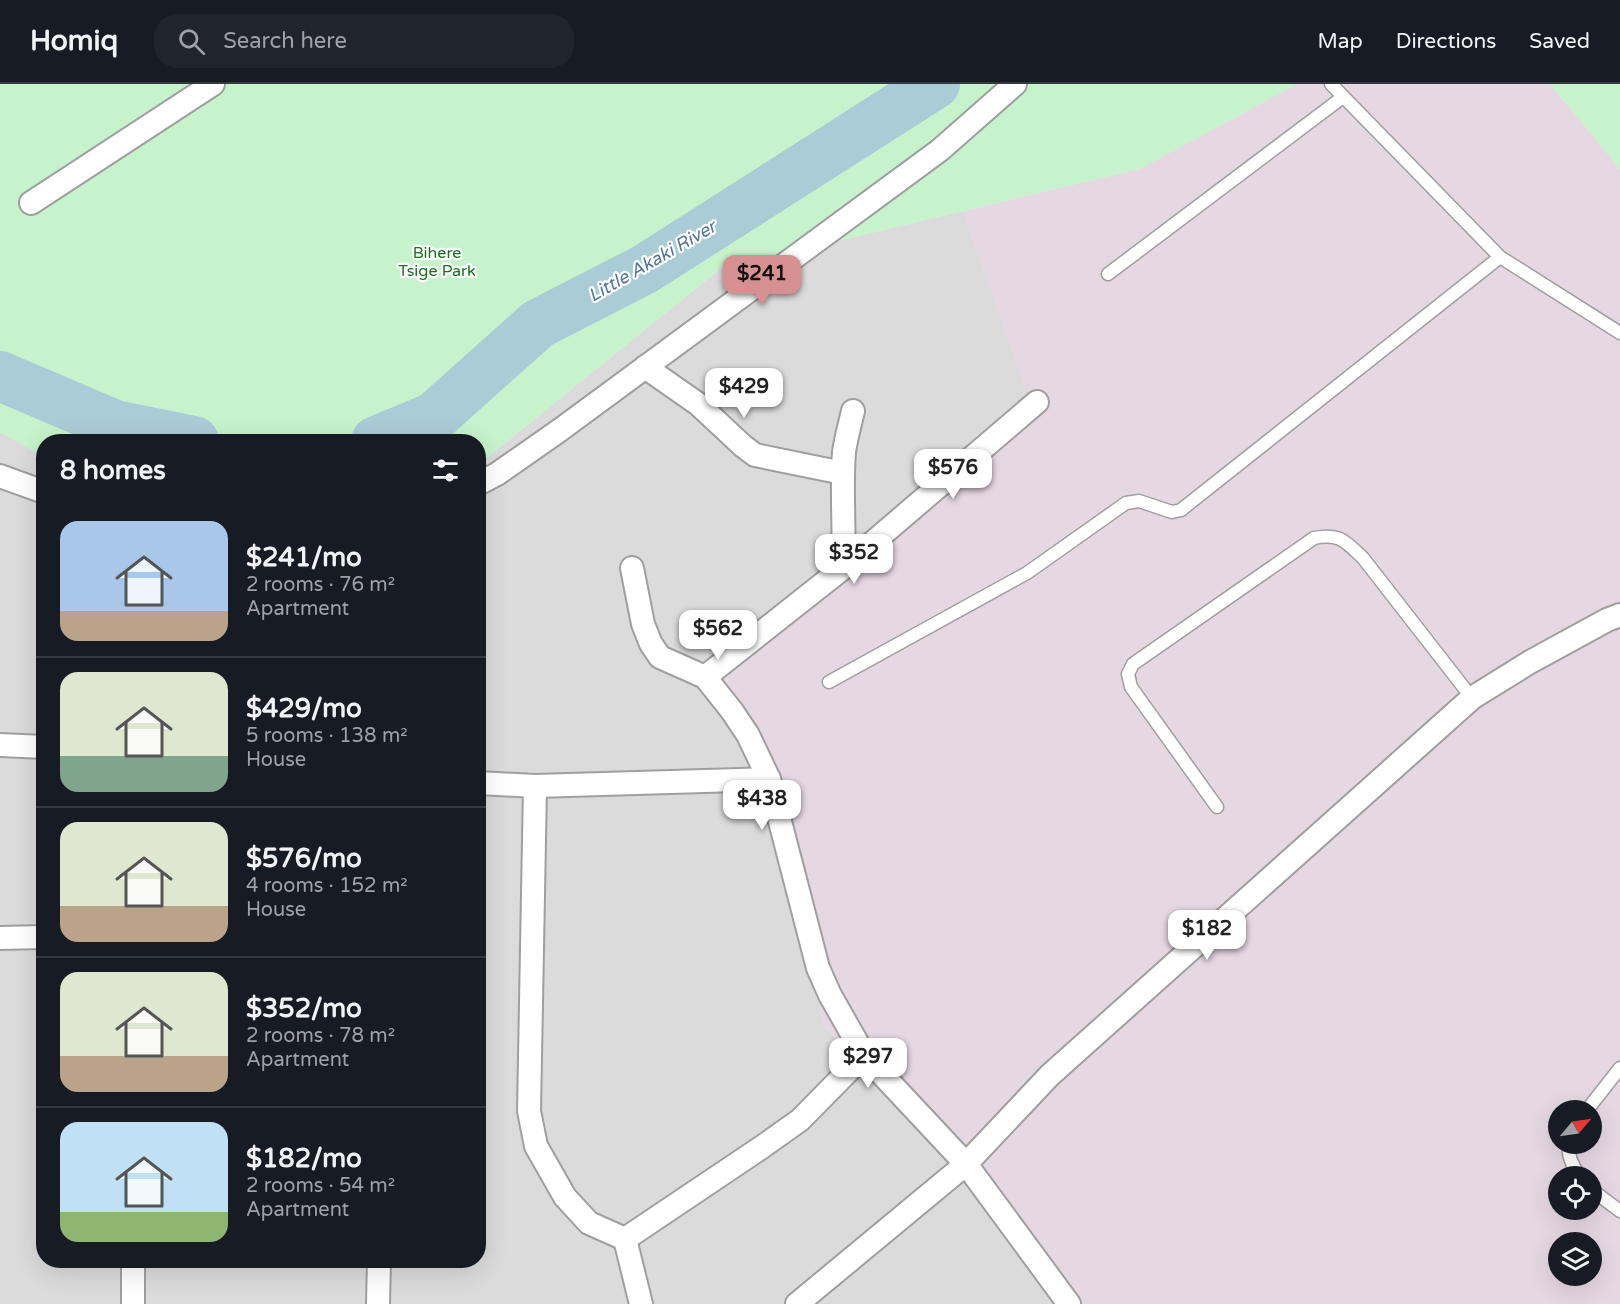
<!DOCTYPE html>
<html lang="en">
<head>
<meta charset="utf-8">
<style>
  :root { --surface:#171b24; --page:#20242c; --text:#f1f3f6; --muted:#9ea1a6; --line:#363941; --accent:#d79091 }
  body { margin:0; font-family:"Varela Round",sans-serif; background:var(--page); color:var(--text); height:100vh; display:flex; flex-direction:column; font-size:22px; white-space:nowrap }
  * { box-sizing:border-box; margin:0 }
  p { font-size:20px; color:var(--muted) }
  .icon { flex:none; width:33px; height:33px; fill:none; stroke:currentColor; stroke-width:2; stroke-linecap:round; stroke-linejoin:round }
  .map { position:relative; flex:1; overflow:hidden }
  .sheet { position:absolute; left:36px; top:350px; width:450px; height:834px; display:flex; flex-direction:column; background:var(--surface); border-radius:24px; box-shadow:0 6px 24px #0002 }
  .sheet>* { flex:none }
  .needle { width:39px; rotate:61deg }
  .tools { position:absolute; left:1548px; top:1016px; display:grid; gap:12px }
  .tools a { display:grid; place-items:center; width:54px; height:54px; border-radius:50%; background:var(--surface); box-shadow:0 6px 24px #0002; font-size:30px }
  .price { position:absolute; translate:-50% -51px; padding:0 14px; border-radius:12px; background:#fff; color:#222; font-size:20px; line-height:39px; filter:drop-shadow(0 2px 3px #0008) }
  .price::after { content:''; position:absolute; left:50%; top:36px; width:18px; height:14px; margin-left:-9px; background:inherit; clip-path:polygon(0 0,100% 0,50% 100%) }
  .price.on { background:var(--accent); color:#111 }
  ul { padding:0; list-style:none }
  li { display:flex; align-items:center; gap:18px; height:150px; padding:0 24px }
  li+li { border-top:2px solid var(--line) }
  li span { display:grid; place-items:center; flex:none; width:168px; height:120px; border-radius:18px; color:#555 }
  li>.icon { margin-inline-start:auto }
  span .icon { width:72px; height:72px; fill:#fffc; stroke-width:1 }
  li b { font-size:26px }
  h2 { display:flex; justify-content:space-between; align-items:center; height:72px; padding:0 24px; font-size:26px }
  header { display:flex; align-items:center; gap:36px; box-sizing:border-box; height:84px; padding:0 30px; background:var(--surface); border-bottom:2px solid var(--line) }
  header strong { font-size:28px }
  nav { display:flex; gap:33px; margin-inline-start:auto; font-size:21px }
  .search { width:420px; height:54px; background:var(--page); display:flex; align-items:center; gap:15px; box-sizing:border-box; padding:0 21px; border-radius:24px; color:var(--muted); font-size:22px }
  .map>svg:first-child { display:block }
  .residential { fill:#dcdbdb }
  .industrial { fill:#e6d8e3; fill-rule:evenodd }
  .park { fill:#c6f3cb }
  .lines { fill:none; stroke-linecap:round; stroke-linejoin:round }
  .river { stroke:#aaccd7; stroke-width:50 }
  .lane-casing { stroke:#9f9f9f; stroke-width:15 }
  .street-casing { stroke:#9f9f9f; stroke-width:26 }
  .lane { stroke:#fff; stroke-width:12 }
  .street { stroke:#fff; stroke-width:22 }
  .labels { text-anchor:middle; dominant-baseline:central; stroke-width:4.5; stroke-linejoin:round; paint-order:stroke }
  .park-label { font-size:16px; fill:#177120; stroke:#fff }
  .water-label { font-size:18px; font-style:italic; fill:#51759c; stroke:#fff }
</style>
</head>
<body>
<header>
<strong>Homiq</strong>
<div class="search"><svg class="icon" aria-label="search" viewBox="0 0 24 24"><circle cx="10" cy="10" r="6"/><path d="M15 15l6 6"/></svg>Search here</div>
<nav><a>Map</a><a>Directions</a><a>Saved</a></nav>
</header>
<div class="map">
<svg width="1620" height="1220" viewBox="0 0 1620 1220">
  <rect width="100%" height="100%" fill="#eeebe5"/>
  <path class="residential" d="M963,127L1029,313L724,592L783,702L823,942L992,1097L1076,1220H0V348L43,372L44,1176H478L479,380L720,185Z"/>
  <path class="industrial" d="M1297,0H1550L1620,85V1220H1076L992,1097L823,942L783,702L724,591L1028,313L963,127L1139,85ZM1558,1026H1592V1059H1558ZM1558,1092H1592V1125H1558ZM1558,1158H1592V1191H1558Z"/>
  <g class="park">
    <path d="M0,0H1297L1139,85L720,185L479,380L478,357H44L43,372L0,348Z"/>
    <path d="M1550,0H1620V85Z"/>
  </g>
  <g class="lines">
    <g class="river">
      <path d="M0,292L115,341L194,357"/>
      <path d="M376,357L434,333L538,240L645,185L935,0"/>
    </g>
    <g class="lane-casing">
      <g id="lane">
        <path d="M1331,0L1500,173L1620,249"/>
        <path d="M1108,190L1343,13"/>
        <path d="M829,598L1027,489L1126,419L1139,417L1172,428L1181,426L1500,173"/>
        <path d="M1217,723L1131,603L1128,590L1133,580L1314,454C1340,449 1345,457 1363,474L1472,614"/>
        <path d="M1587,1026L1620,984"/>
        <path d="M1569,1059C1567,1071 1573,1083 1580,1092"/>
        <path d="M1592,1106L1620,1127"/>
      </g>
    </g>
    <g class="street-casing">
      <g id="street">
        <path d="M31,119L213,0"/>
        <path d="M645,283L698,320L743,362L755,371L843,389"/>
        <path d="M0,392L44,408"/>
        <path d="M478,400L497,390L560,346L940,66L1015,0"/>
        <path d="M632,484L643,540L651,560L660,573L705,593L732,627L748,651L769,695"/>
        <path d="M843,484L1037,318"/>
        <path d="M705,593L843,484C845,445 841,406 844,368C846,354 850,340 853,327"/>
        <path d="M0,661L44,663"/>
        <path d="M478,699L535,702L529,1027L536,1062L565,1113L589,1139L625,1155L641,1220"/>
        <path d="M535,702L769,695L818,884L830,911L864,971"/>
        <path d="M0,854L44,853"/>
        <path d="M625,1155L762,1063L800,1036L864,971L966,1080L1069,1220"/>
        <path d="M133,1176V1220"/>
        <path d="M378,1220L379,1176"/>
        <path d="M797,1220L966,1080L1050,991L1472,614L1530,578L1607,536L1620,531"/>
      </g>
    </g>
    <use href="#lane" class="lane"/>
    <use href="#street" class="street"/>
  </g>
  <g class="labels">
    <g class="park-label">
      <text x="437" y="169">Bihere<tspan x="437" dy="18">Tsige Park</tspan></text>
    </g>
    <g class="water-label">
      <text transform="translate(652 177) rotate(-30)">Little Akaki River</text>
    </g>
  </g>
</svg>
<div class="tools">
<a><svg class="needle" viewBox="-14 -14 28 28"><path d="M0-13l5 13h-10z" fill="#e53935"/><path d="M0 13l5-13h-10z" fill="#9ea1a6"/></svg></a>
<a><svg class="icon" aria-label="locate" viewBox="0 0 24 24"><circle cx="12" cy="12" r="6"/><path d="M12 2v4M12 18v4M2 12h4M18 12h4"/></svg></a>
<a><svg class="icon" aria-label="layers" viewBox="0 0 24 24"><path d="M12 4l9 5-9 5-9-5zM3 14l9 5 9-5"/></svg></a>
</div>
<b class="price on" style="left:762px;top:222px">$241</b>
<b class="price" style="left:744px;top:335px">$429</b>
<b class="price" style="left:953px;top:416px">$576</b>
<b class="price" style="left:854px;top:501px">$352</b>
<b class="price" style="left:718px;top:577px">$562</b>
<b class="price" style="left:762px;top:747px">$438</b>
<b class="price" style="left:1207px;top:877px">$182</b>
<b class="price" style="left:868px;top:1005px">$297</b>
<section class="sheet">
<h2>8 homes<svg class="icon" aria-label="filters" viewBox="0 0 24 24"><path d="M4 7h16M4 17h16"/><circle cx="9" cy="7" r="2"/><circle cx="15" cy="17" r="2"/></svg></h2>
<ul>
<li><span style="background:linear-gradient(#a9c7e8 75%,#b9a48a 0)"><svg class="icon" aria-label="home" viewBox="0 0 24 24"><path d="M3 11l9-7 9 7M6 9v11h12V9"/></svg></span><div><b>$241/mo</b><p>2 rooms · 76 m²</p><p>Apartment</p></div></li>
<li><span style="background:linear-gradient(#dfe7d0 70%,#7fa58c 0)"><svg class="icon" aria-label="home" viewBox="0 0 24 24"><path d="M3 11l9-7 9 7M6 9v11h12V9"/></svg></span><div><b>$429/mo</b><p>5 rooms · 138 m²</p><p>House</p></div></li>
<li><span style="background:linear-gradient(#dfe7d0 70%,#b9a48a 0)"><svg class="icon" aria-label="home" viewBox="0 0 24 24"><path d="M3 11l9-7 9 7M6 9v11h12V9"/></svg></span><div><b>$576/mo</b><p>4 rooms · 152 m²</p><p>House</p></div></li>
<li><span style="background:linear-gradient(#dfe7d0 70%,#b9a48a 0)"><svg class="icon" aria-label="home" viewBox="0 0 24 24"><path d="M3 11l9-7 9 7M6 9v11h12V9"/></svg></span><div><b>$352/mo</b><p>2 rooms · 78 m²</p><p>Apartment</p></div></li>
<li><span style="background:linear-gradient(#bfe0f5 75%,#8fb573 0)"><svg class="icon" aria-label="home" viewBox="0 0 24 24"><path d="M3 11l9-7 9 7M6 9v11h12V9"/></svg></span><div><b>$182/mo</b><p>2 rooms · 54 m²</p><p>Apartment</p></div></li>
</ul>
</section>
</div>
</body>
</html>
